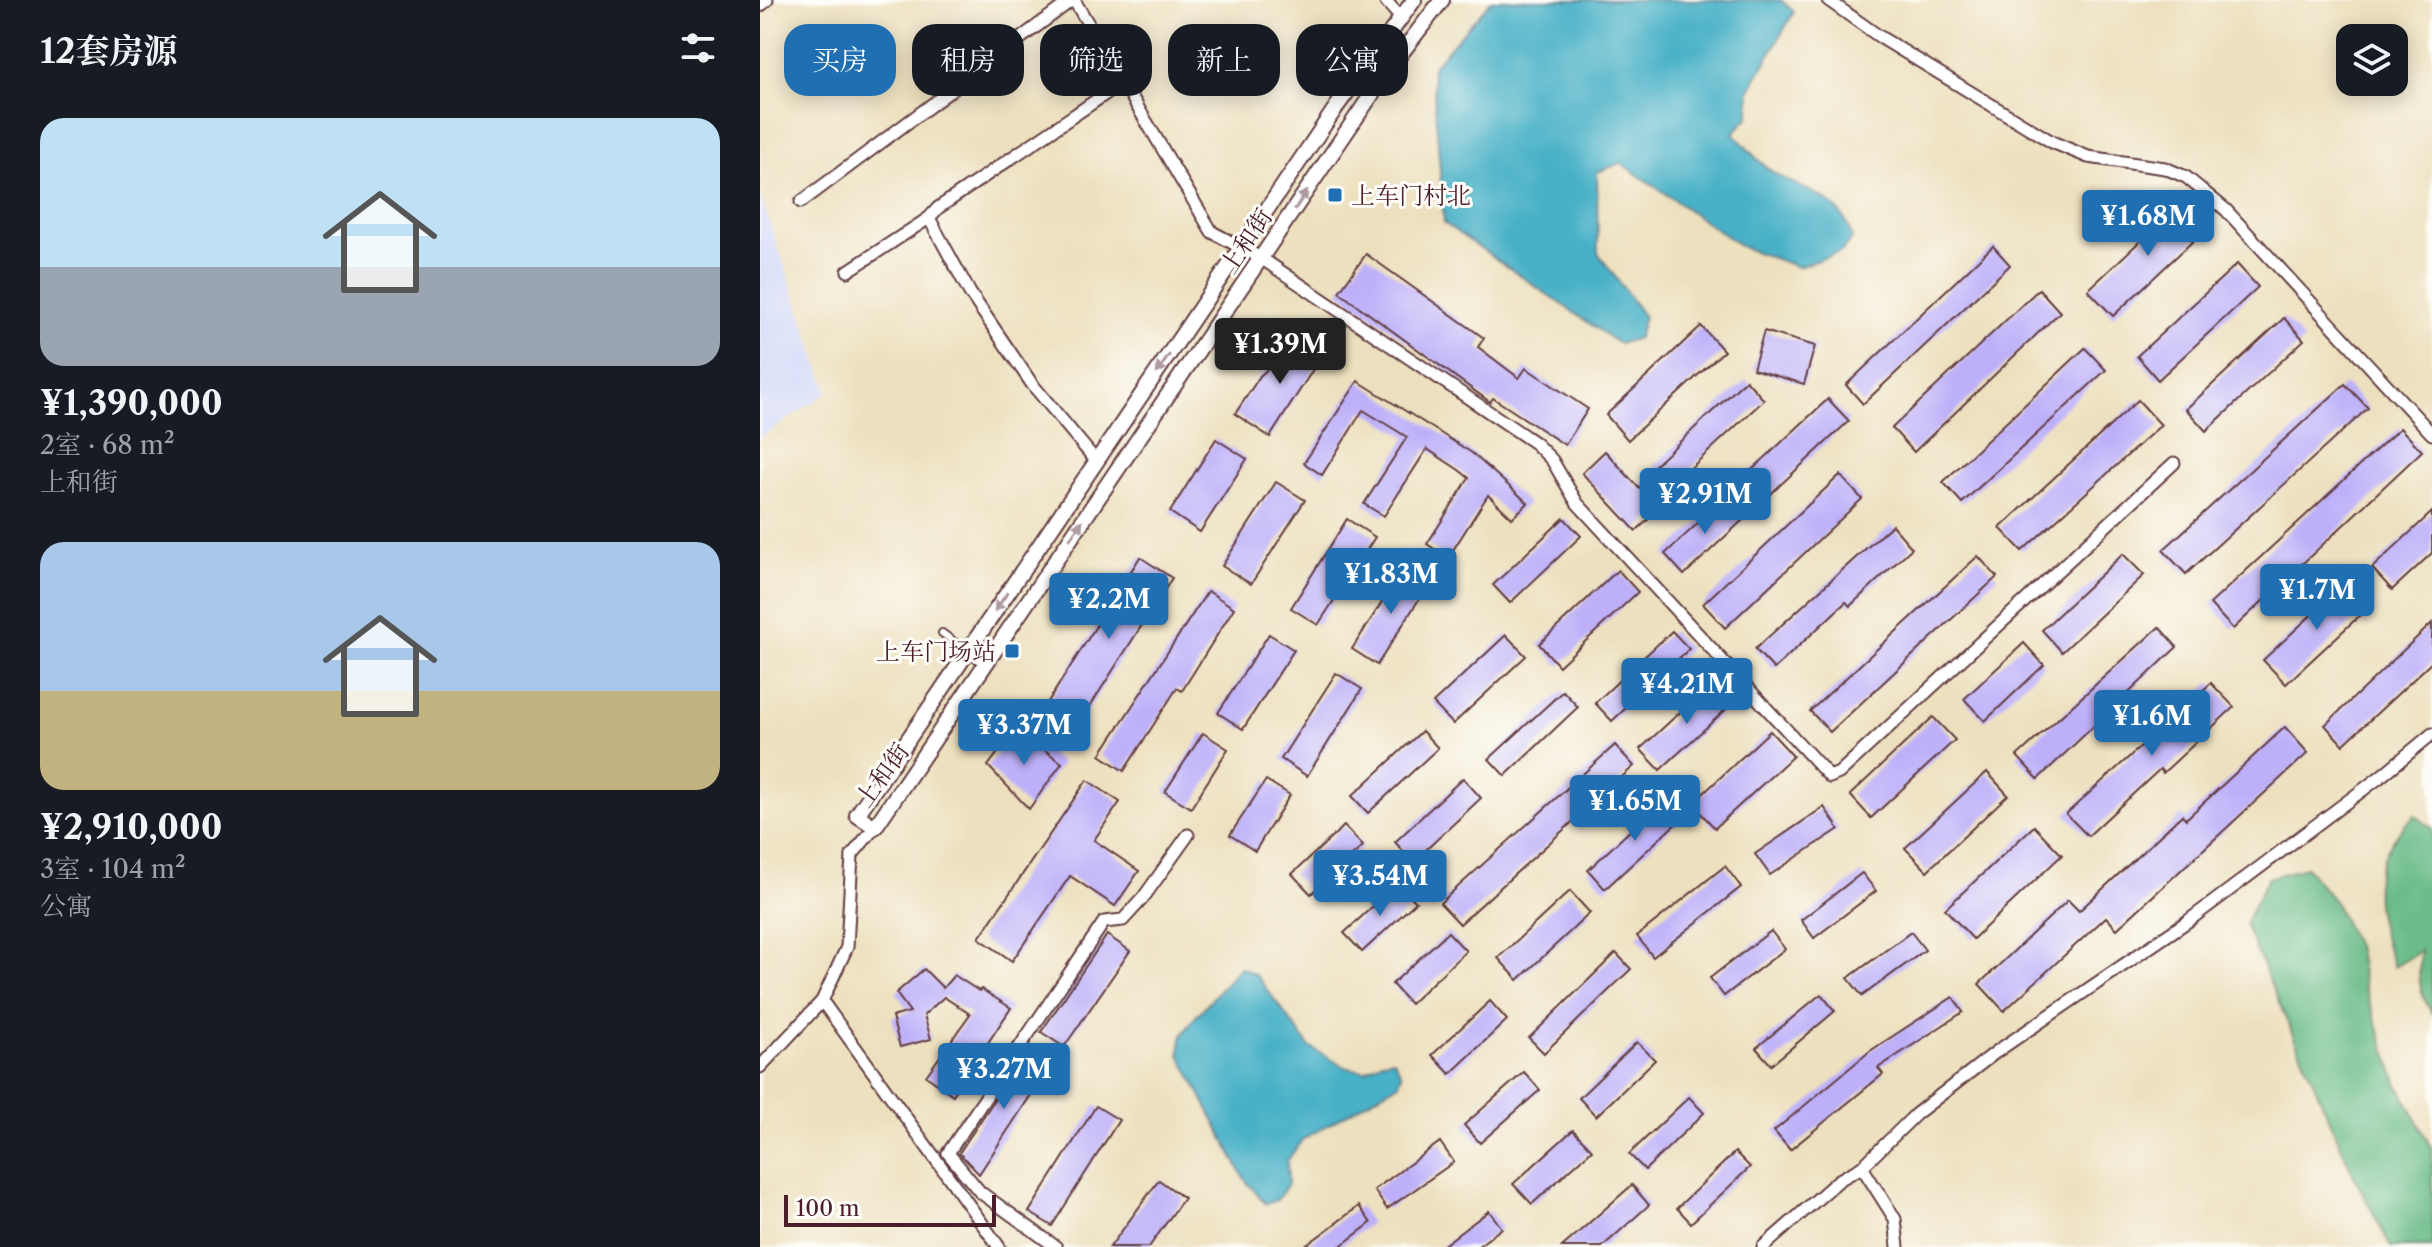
<!DOCTYPE html>
<html lang="zh">
<head>
<meta charset="utf-8">
<style>
  :root { --surface:#171b24; --page:#242831; --text:#f1f3f6; --muted:#9ea1a6; --accent:#1f6fb2 }
  body { margin:0; font-family:"Libre Caslon Text","Noto Serif SC",serif; background:var(--page); color:var(--text); height:100vh; display:flex; flex-direction:column; font-size:30px; white-space:nowrap }
  * { box-sizing:border-box; margin:0 }
  p { font-size:26px; color:var(--muted) }
  .icon { flex:none; width:44px; height:44px; fill:none; stroke:currentColor; stroke-width:2; stroke-linecap:round; stroke-linejoin:round }
  .map { position:relative; flex:1; overflow:hidden }
  .drawer { display:flex; flex-direction:column; background:var(--surface); width:760px }
  .drawer>* { flex:none }
  .banner { position:absolute; left:24px; top:24px; width:760px; height:72px; display:flex; gap:16px }
  .buttons { position:absolute; left:1576px; top:24px; display:grid; gap:16px }
  .buttons a { display:grid; place-items:center; width:72px; height:72px; border-radius:16px; background:var(--surface); box-shadow:0 4px 20px #0003; font-size:40px }
  .scale { position:absolute; left:24px; bottom:20px; width:212px; box-sizing:border-box; padding-left:8px; border:4px solid #4a1f2b; border-top:0; font-size:22px; line-height:28px; white-space:nowrap; color:#4a1f2b; -webkit-text-stroke:6px #fdfcf7; paint-order:stroke }
  .price { position:absolute; translate:-50% -68px; padding:0 18px; border-radius:8px; background:var(--accent); color:#fff; font-size:26px; line-height:52px; filter:drop-shadow(0 2px 4px #0008) }
  .price::after { content:''; position:absolute; left:50%; top:48px; width:24px; height:18px; margin-left:-12px; background:inherit; clip-path:polygon(0 0,100% 0,50% 100%) }
  .price.current { background:#222; color:#fff }
  ul { padding:0; list-style:none }
  li { display:grid; align-content:center; gap:16px; height:424px; padding:0 40px }
  li span { display:grid; place-items:center; height:248px; border-radius:24px; color:#555 }
  li>.icon { margin-inline-start:auto }
  span .icon { width:144px; height:144px; fill:#fffc; stroke-width:1 }
  li b { font-size:34px }
  h2 { display:flex; justify-content:space-between; align-items:center; height:96px; padding:0 40px; font-size:34px }
  .pill { padding:0 28px; border-radius:24px; background:var(--surface); box-shadow:0 4px 20px #0003; font-size:28px; line-height:72px }
  .pill.current { background:var(--accent); color:#fff }
  main { display:flex; flex:1; min-height:0 }
  .map>svg:first-child { display:block }
  .built { fill:#d3d9f9 }
  .forest { fill:#6abc89; stroke:#5a6e5a; stroke-width:2 }
  .water { fill:#49b1c7; stroke:#4a6879; stroke-width:2 }
  .building { fill:#bdb0f9 }
  .lines { fill:none; stroke-linecap:round; stroke-linejoin:round }
  .service-casing { stroke:#623c41; stroke-width:10 }
  .minor-casing { stroke:#623c41; stroke-width:15 }
  .tertiary-casing { stroke:#623c41; stroke-width:18 }
  .service { stroke:#fff; stroke-width:6 }
  .minor { stroke:#fff; stroke-width:11 }
  .tertiary { stroke:#fff; stroke-width:14 }
  .oneway { fill:#ae9aa0 }
  .poi-dot { fill:#1f6fb2; stroke:#fdfcf7; stroke-width:3 }
  .labels { text-anchor:middle; dominant-baseline:central; stroke-width:6; stroke-linejoin:round; paint-order:stroke }
  .poi-label { font-size:24px; fill:#4a1f2b; stroke:#fdfcf7; text-anchor:start }
  .street-label { font-size:24px; fill:#4a1f2b; stroke:#fdfcf7 }
</style>
</head>
<body>
<main>
<section class="drawer">
<h2>12套房源<svg class="icon" aria-label="filters" viewBox="0 0 24 24"><path d="M4 7h16M4 17h16"/><circle cx="9" cy="7" r="2"/><circle cx="15" cy="17" r="2"/></svg></h2>
<ul>
<li><span style="background:linear-gradient(#bfe0f5 60%,#9aa5b1 0)"><svg class="icon" aria-label="home" viewBox="0 0 24 24"><path d="M3 11l9-7 9 7M6 9v11h12V9"/></svg></span><div><b>¥1,390,000</b><p>2室 · 68 m²</p><p>上和街</p></div></li>
<li><span style="background:linear-gradient(#a9c7e8 60%,#c2b280 0)"><svg class="icon" aria-label="home" viewBox="0 0 24 24"><path d="M3 11l9-7 9 7M6 9v11h12V9"/></svg></span><div><b>¥2,910,000</b><p>3室 · 104 m²</p><p>公寓</p></div></li>
</ul>
</section>
<div class="map">
<svg width="1672" height="1247" viewBox="0 0 1672 1247">
  <rect width="100%" height="100%" fill="#fdfcf7"/>
  <filter id="ink" filterUnits="userSpaceOnUse"><feTurbulence type="fractalNoise" baseFrequency=".0125" numOctaves="2"/><feDisplacementMap in="SourceGraphic" scale="16" xChannelSelector="R" yChannelSelector="G"/><feConvolveMatrix kernelMatrix="1 2 1 2 8 2 1 2 1" color-interpolation-filters="sRGB"/></filter>
  <filter id="wash" filterUnits="userSpaceOnUse"><feTurbulence type="fractalNoise" baseFrequency=".006" numOctaves="4" result="noise"/><feDisplacementMap in="SourceGraphic" scale="32" xChannelSelector="R" yChannelSelector="G"/><feGaussianBlur stdDeviation="1.8" result="paint"/><feColorMatrix in="noise" values="0 0 0 0 0 0 0 0 0 0 0 0 0 0 0 0 0 1.4 0 .05"/><feComposite in="paint" operator="in"/></filter>
  <g filter="url(#wash)">
    <rect width="100%" height="100%" fill="#ede0be"/>
    <path class="built" d="M0,195L68,392L0,438Z"/>
    <g class="forest">
      <path d="M1655,815L1672,828V1013C1658,992 1658,975 1661,951L1634,967C1611,906 1604,862 1655,815Z"/>
      <path d="M1546,867L1574,901L1598,950L1605,990L1638,1085L1672,1149V1247H1631L1593,1174L1485,924L1508,878Z"/>
    </g>
    <g class="water">
      <path d="M732,0H1021L1034,12L990,89L989,117L973,133C986,146 999,164 1014,173C1048,194 1082,195 1092,239L1081,252L1038,267L982,247L861,163L837,172L838,253L884,317L878,338L859,344L684,223L672,67Z"/>
      <path d="M480,967L496,975L550,1047L587,1068L605,1071L622,1061L633,1059L642,1074L639,1083L542,1140L527,1161L528,1184L517,1200L506,1204L485,1180L420,1055L421,1037L431,1022Z"/>
    </g>
    <g id="blocks">
      <g class="building">
        <path d="M1424,200L1449,226L1353,316L1328,290Z"/>
        <path d="M1233,246L1250,265L1103,404L1086,385Z"/>
        <path d="M606,254L724,338L718,347L759,378L766,368L828,409L805,445L733,398L730,402L579,292Z"/>
        <path d="M1477,264L1498,287L1398,380L1377,356Z"/>
        <path d="M1279,289L1300,312L1154,452L1132,428Z"/>
        <path d="M1524,318L1544,340L1446,431L1426,409Z"/>
        <path d="M941,326L964,351L868,440L846,415Z"/>
        <path d="M1004,331L1055,346L1044,384L993,369Z"/>
        <path d="M544,335L566,349L510,437L475,414L500,376Z"/>
        <path d="M1325,348L1346,370L1202,503L1183,482Z"/>
        <path d="M986,380L1004,400L906,491L912,497L876,531L822,473L845,451L879,488L898,470L894,466Z"/>
        <path d="M598,381L712,453L768,503L752,518L728,495L688,558L667,544L709,478L699,470L667,449L624,516L604,504L647,437L603,410L562,475L544,463Z"/>
        <path d="M1585,384L1608,408L1426,574L1403,550Z"/>
        <path d="M1068,399L1089,421L1002,502L981,480Z"/>
        <path d="M1378,400L1401,425L1262,551L1240,528Z"/>
        <path d="M1640,428L1662,451L1473,629L1450,604Z"/>
        <path d="M456,439L487,459L440,532L410,512Z"/>
        <path d="M1080,475L1102,499L965,628L943,604Z"/>
        <path d="M516,482L545,500L491,584L462,566Z"/>
        <path d="M966,497L985,518L924,575L905,554Z"/>
        <path d="M1672,512V553L1632,590L1612,568Z"/>
        <path d="M804,518L821,536L750,603L733,585Z"/>
        <path d="M587,519L615,537L558,625L531,608Z"/>
        <path d="M1132,525L1152,548L1090,606L1086,602L1014,669L995,649Z"/>
        <path d="M1363,554L1384,575L1302,652L1282,630Z"/>
        <path d="M1218,556L1237,577L1070,732L1050,711Z"/>
        <path d="M380,557L412,578L318,725L286,705Z"/>
        <path d="M645,566L670,582L617,665L592,649Z"/>
        <path d="M858,570L878,592L799,666L779,644Z"/>
        <path d="M1588,581L1611,605L1526,684L1503,660Z"/>
        <path d="M448,591L474,608L422,691L417,688L364,771L340,755Z"/>
        <path d="M1672,623V662L1583,745L1565,725Z"/>
        <path d="M1399,627L1417,647L1278,779L1257,756Z"/>
        <path d="M912,631L929,649L852,721L835,703Z"/>
        <path d="M509,634L534,650L483,729L458,713Z"/>
        <path d="M746,635L766,656L693,724L673,703Z"/>
        <path d="M1264,643L1284,665L1225,721L1204,699Z"/>
        <path d="M576,673L602,689L547,776L521,759Z"/>
        <path d="M954,681L974,702L900,770L880,749Z"/>
        <path d="M1451,683L1474,707L1403,773L1400,769L1328,836L1306,814Z"/>
        <path d="M803,691L818,707L745,776L729,759Z"/>
        <path d="M1173,717L1195,740L1111,818L1090,795Z"/>
        <path d="M1525,727L1548,753L1357,929L1346,917L1244,1011L1219,984L1308,900L1319,911L1422,815L1426,819Z"/>
        <path d="M256,729L302,763L269,809L228,766Z"/>
        <path d="M662,731L678,748L608,813L592,796Z"/>
        <path d="M1010,731L1033,756L955,828L932,804Z"/>
        <path d="M443,733L468,749L431,808L405,792Z"/>
        <path d="M855,745L874,766L700,924L680,903Z"/>
        <path d="M1227,772L1248,795L1167,871L1145,848Z"/>
        <path d="M703,778L721,798L653,862L635,842Z"/>
        <path d="M327,780L360,802L334,840L379,871L355,906L310,876L252,961L219,938Z"/>
        <path d="M506,780L530,795L495,851L470,835Z"/>
        <path d="M905,798L923,817L845,889L828,870Z"/>
        <path d="M1064,807L1079,829L1010,875L995,854Z"/>
        <path d="M584,826L603,846L551,894L532,874Z"/>
        <path d="M1274,826L1302,855L1213,939L1185,909Z"/>
        <path d="M965,866L981,887L893,957L877,936Z"/>
        <path d="M1102,873L1116,891L1054,938L1041,920Z"/>
        <path d="M638,883L656,902L602,952L584,933Z"/>
        <path d="M810,891L830,913L758,980L738,958Z"/>
        <path d="M1011,931L1025,949L964,996L950,978Z"/>
        <path d="M688,932L706,951L650,1004L632,984Z"/>
        <path d="M1151,932L1165,950L1102,996L1088,978Z"/>
        <path d="M347,935L370,951L304,1047L281,1032Z"/>
        <path d="M856,953L871,969L784,1053L769,1038Z"/>
        <path d="M164,969L183,988L194,975L219,991L221,989L251,1008L193,1095L166,1076L210,1014L184,997L164,1015L171,1039L140,1047L132,1017L150,1012L136,993Z"/>
        <path d="M1061,994L1075,1011L1011,1065L996,1048Z"/>
        <path d="M1193,997L1203,1012L1118,1068L1123,1074L1030,1150L1014,1131L1110,1051Z"/>
        <path d="M730,1001L747,1020L690,1074L672,1055Z"/>
        <path d="M877,1042L895,1060L836,1116L819,1098Z"/>
        <path d="M267,1051L290,1066L219,1174L199,1153Z"/>
        <path d="M764,1072L780,1090L720,1143L704,1125Z"/>
        <path d="M929,1097L944,1113L885,1170L869,1154Z"/>
        <path d="M336,1106L359,1120L292,1226L269,1212Z"/>
        <path d="M813,1130L832,1150L772,1204L753,1184Z"/>
        <path d="M680,1142L694,1162L627,1209L614,1190Z"/>
        <path d="M975,1152L990,1167L931,1223L917,1208Z"/>
        <path d="M399,1180L424,1198L389,1247H350Z"/>
        <path d="M872,1185L889,1205L842,1247H802Z"/>
        <path d="M599,1206L611,1223L579,1247H544Z"/>
        <path d="M729,1211L742,1228L717,1247H681Z"/>
      </g>
    </g>
  </g>
  <g filter="url(#ink)">
    <use href="#blocks" fill-opacity="0" stroke="#623c41" stroke-width="2"/>
    <g class="lines">
      <g class="service-casing">
        <path id="service" d="M182,633L224,664"/>
      </g>
      <g class="minor-casing">
        <g id="minor">
          <path d="M314,0L452,232L501,258L775,443L792,460L817,503L1070,777L1079,773L1414,463"/>
          <path d="M625,0L640,17"/>
          <path d="M1068,0L1120,37L1292,142L1328,157L1405,168L1426,177L1466,210L1672,434"/>
          <path d="M0,6L7,0"/>
          <path d="M41,202L312,0"/>
          <path d="M169,218L210,293L272,384L337,462"/>
          <path d="M88,271L169,218L178,208L363,82"/>
          <path d="M62,1001L239,1247"/>
          <path d="M0,1067L62,1001L87,947L92,855L115,827"/>
          <path d="M1102,1167L1135,1219L1138,1247"/>
          <path d="M296,1247L220,1192L188,1153L344,922L363,920L383,898L428,835"/>
          <path d="M1003,1247L1079,1180L1102,1167L1156,1114L1236,1052L1428,921L1620,777L1672,734"/>
        </g>
      </g>
      <g class="tertiary-casing">
        <path id="tertiary" d="M654,0L577,106L97,815L115,827L629,69L682,0"/>
      </g>
      <use href="#service" class="service"/>
      <use href="#minor" class="minor"/>
      <use href="#tertiary" class="tertiary"/>
    </g>
    <defs><path id="oneway-solid" d="M-6-.8H1V-3.2L6.5 0L1 3.2V.8H-6Z" transform="scale(2)"/></defs>
    <g class="oneway">
      <use href="#oneway-solid" transform="translate(541 200) rotate(-56)"/>
      <use href="#oneway-solid" transform="translate(403 364) rotate(124)"/>
      <use href="#oneway-solid" transform="translate(316 530) rotate(-56)"/>
      <use href="#oneway-solid" transform="translate(241 602) rotate(124)"/>
    </g>
  </g>
  <g class="poi-dot">
    <rect x="567" y="187" width="16" height="16" rx="4"/>
    <rect x="244" y="643" width="16" height="16" rx="4"/>
  </g>
  <g class="labels">
    <g class="poi-label">
      <text x="591" y="195">上车门村北</text>
      <text x="236" y="651" text-anchor="end">上车门场站</text>
    </g>
    <g class="street-label">
      <text transform="translate(486 241) rotate(-56)">上和街</text>
      <text transform="translate(122 775) rotate(-54)">上和街</text>
    </g>
  </g>
</svg>
<div class="buttons">
<a><svg class="icon" aria-label="layers" viewBox="0 0 24 24"><path d="M12 4l9 5-9 5-9-5zM3 14l9 5 9-5"/></svg></a>
</div>
<div class="scale">100 m</div>
<b class="price" style="left:1388px;top:258px">¥1.68M</b>
<b class="price current" style="left:520px;top:386px">¥1.39M</b>
<b class="price" style="left:945px;top:536px">¥2.91M</b>
<b class="price" style="left:631px;top:616px">¥1.83M</b>
<b class="price" style="left:1557px;top:632px">¥1.7M</b>
<b class="price" style="left:349px;top:641px">¥2.2M</b>
<b class="price" style="left:927px;top:726px">¥4.21M</b>
<b class="price" style="left:1392px;top:758px">¥1.6M</b>
<b class="price" style="left:264px;top:767px">¥3.37M</b>
<b class="price" style="left:875px;top:843px">¥1.65M</b>
<b class="price" style="left:620px;top:918px">¥3.54M</b>
<b class="price" style="left:244px;top:1111px">¥3.27M</b>
<div class="banner">
<a class="pill current">买房</a>
<a class="pill">租房</a>
<a class="pill">筛选</a>
<a class="pill">新上</a>
<a class="pill">公寓</a>
</div>
</div>
</main>
</body>
</html>
